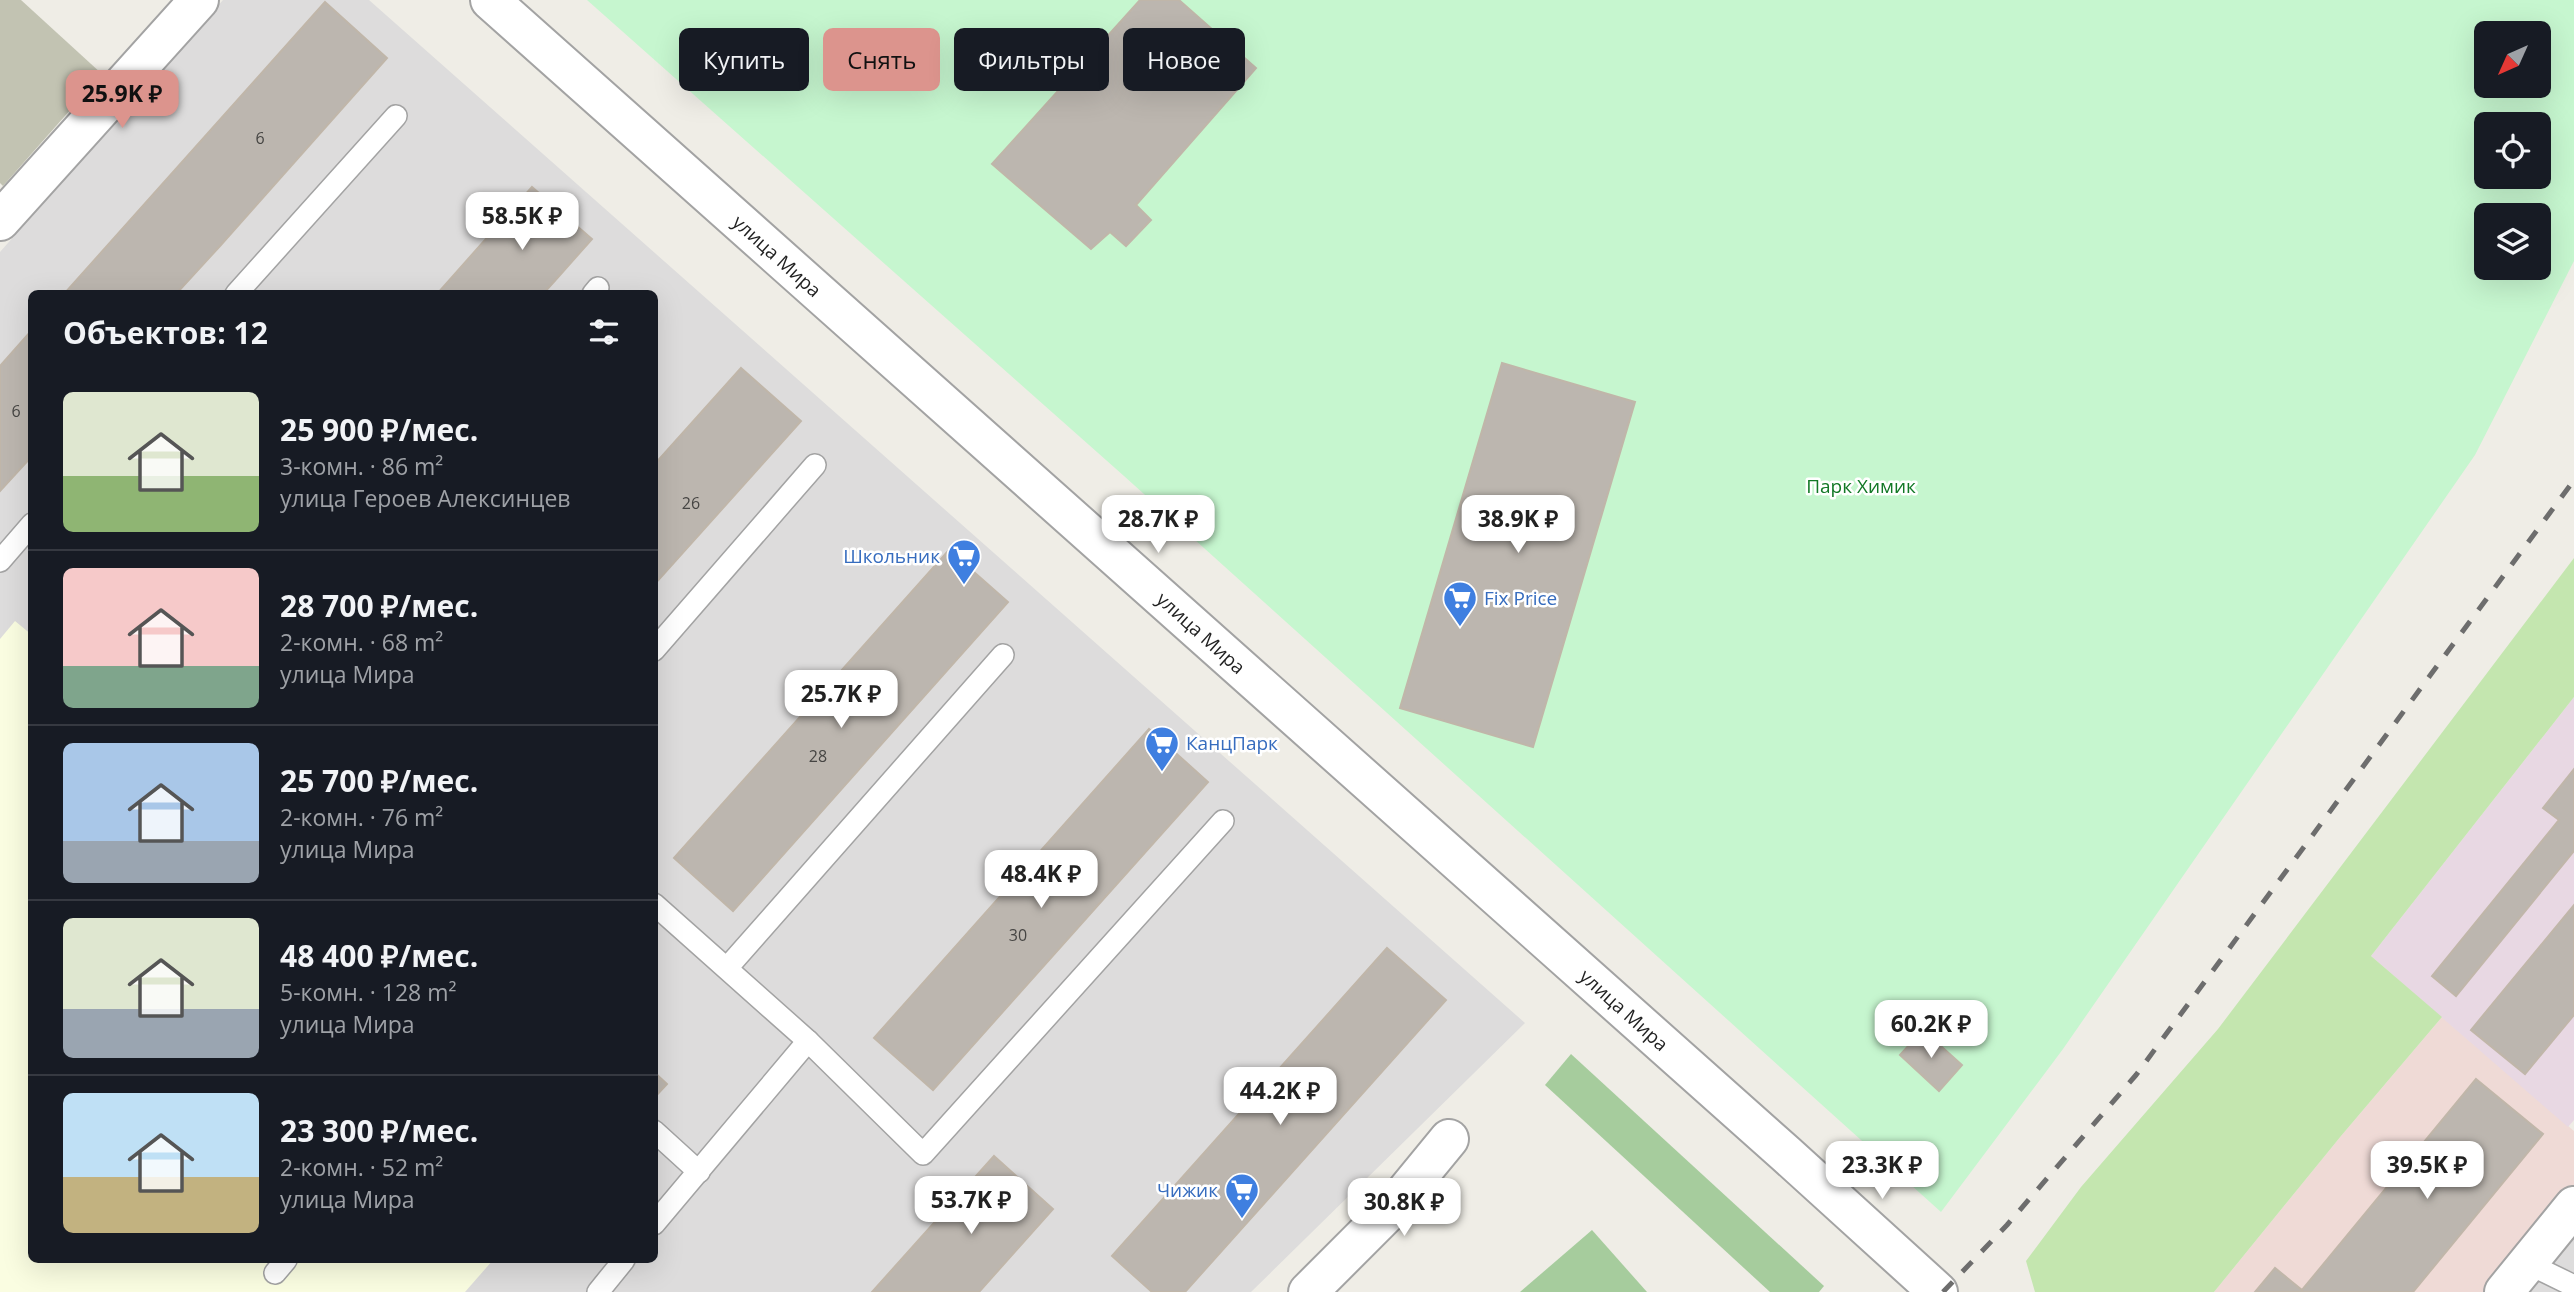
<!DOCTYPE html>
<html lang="ru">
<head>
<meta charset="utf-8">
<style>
  :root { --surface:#171b24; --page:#242831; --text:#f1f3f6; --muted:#9ea1a6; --line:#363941; --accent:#dc948d }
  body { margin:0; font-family:"Open Sans",sans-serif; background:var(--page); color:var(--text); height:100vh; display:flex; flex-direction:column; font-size:26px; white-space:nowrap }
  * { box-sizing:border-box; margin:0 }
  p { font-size:23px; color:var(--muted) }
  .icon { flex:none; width:38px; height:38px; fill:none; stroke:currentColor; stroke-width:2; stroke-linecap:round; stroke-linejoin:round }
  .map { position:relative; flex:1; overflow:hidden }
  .details { position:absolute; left:28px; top:290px; width:630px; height:973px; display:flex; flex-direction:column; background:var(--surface); border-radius:10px; box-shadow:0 7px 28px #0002 }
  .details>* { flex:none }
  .banner { position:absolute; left:679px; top:28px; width:665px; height:63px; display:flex; gap:14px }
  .needle { width:46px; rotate:225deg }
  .buttons { position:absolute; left:2474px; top:21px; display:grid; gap:14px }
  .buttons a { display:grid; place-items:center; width:77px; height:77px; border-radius:10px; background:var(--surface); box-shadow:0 7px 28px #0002; font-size:35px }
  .price { position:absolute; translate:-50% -60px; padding:0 16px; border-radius:14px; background:#fff; color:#222; font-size:23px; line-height:46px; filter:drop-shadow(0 2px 4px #0008) }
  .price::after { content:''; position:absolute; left:50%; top:42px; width:21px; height:16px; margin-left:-10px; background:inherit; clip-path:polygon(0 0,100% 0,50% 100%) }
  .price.selected { background:var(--accent); color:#111 }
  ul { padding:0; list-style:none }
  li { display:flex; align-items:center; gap:21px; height:175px; padding:0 35px }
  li+li { border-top:2px solid var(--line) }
  li span { display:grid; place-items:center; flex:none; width:196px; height:140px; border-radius:10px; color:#555 }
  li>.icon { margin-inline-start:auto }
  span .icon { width:84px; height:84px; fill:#fffc; stroke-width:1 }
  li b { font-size:30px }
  h2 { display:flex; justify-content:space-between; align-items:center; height:84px; padding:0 35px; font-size:30px }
  .pill { padding:0 24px; border-radius:10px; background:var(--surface); box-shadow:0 7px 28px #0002; font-size:24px; line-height:63px }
  .pill.selected { background:var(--accent); color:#111 }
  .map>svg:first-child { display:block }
  .residential { fill:#dddcdc; fill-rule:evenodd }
  .commercial { fill:#efdad6 }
  .industrial { fill:#e8d8e3 }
  .education { fill:#fafde1 }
  .construction { fill:#c2c3b2 }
  .grass { fill:#c4e6af }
  .forest { fill:#a6cc9d }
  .park { fill:#c6f6cf; fill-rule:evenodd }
  .building { fill:#bcb6af; stroke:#c0b6a9; stroke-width:2 }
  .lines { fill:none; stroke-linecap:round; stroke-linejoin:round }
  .service-casing { stroke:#a3a3a3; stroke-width:24 }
  .minor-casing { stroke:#a3a3a3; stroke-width:42 }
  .tertiary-casing { stroke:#a3a3a3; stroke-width:42 }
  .service { stroke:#fff; stroke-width:21 }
  .minor { stroke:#fff; stroke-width:38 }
  .tertiary { stroke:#fff; stroke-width:38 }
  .rail { stroke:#6d6d6d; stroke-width:5; stroke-dasharray:14 14; stroke-linecap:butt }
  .labels { text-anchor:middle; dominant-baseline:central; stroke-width:5; stroke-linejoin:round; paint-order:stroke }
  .number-label { font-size:16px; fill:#464543 }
  .street-label { font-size:19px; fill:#1f1f1f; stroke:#fff }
  .park-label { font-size:19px; fill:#127826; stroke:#fff }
  .shop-label { font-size:19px; fill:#366cbe; stroke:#fff; text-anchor:end }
</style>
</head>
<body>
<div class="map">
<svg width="2574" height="1292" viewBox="0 0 2574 1292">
  <rect width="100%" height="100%" fill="#efede6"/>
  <g class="residential">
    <path d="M223,0H369L1525,1023L1251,1292H0V252ZM32,294H654V1260H32Z"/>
    <path d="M2574,1194V1292H2494Z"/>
  </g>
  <path class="commercial" d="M2442,1017L2574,1131V1194L2494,1292H2214L2341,1136Z"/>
  <path class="industrial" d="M2574,697V1120L2568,1127L2371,956Z"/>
  <path class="education" d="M15,621L32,635V1260H493L465,1292H0V639Z"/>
  <path class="construction" d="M0,0H21L102,74L3,186L0,183Z"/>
  <path class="grass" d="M2574,558V697L2371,956L2442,1017L2341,1136L2214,1292H2035L2026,1261L2081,1187L2218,1029Z"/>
  <g class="forest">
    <path d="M1571,1054L1824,1286L1819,1292H1770L1545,1085Z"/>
    <path d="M1592,1230L1647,1292H1520Z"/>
  </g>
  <path class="park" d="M587,0H2574V261L2475,455L2063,1049L1941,1212L1124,476ZM2487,33H2539V86H2487ZM2487,124H2539V177H2487ZM2487,215H2539V268H2487Z"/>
  <g class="building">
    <path d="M1140,0H1179L1256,68L1136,205L1151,220L1126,246L1110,232L1091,249L992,164Z"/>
    <path d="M325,2L387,58L220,246L176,294H64Z"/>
    <path d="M532,187L592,239L560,275L543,294H437Z"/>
    <path d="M32,330V456L0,491V366Z"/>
    <path d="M1502,363L1635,402L1533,747L1400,708Z"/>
    <path d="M741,368L801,421L654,585V465Z"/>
    <path d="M949,550L1008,602L733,911L674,858Z"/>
    <path d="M1149,729L1208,782L933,1090L874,1038Z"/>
    <path d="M2574,769V851L2456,996L2432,976L2559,820L2543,808Z"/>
    <path d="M2574,905V1015L2525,1074L2471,1030Z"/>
    <path d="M1387,948L1446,1000L1185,1292H1152L1112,1256Z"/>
    <path d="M1923,1030L1962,1065L1939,1091L1900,1055Z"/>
    <path d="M654,1072L667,1084L654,1098Z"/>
    <path d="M2476,1079L2543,1134L2413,1292H2255L2275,1268L2302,1290Z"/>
    <path d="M994,1156L1053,1209L979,1292H872Z"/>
  </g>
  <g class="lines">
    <g class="service-casing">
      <g id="service">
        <path d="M236,294L396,116"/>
        <path d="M593,294L598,288"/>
        <path d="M0,561L32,524"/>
        <path d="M654,650L815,465"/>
        <path d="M654,904L808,1041L923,1154L1223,821"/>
        <path d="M727,968L1003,655"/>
        <path d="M654,1131L699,1172"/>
        <path d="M654,1224L808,1041"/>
        <path d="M2527,1263L2574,1286"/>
        <path d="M275,1273L286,1260"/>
        <path d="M598,1292L624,1260"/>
      </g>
    </g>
    <g class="minor-casing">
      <g id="minor">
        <path d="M0,221L199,0"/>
        <path d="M1308,1292L1394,1206L1449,1139"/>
        <path d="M2504,1292L2574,1206"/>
      </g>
    </g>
    <g class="tertiary-casing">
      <path id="tertiary" d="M490,0L1786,1154L1938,1292"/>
    </g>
    <use href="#service" class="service"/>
    <use href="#minor" class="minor"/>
    <use href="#tertiary" class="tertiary"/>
    <path class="rail" d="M1943,1292L2007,1225L2136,1075L2574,480"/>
  </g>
  <defs>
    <g id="supermarket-pin" transform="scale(1.75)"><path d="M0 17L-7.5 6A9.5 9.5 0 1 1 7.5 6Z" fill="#3f7fe0" stroke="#fff"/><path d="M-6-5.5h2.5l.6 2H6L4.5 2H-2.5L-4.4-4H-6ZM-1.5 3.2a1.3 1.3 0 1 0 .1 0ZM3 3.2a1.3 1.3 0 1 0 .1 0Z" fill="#fff"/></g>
  </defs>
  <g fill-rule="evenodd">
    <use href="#supermarket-pin" x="964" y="556"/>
    <use href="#supermarket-pin" x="1460" y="598"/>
    <use href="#supermarket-pin" x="1162" y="743"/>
    <use href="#supermarket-pin" x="1242" y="1190"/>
  </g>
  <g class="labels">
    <g class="number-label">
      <text x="260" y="138">6</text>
      <text x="16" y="411">6</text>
      <text x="691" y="503">26</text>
      <text x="818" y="756">28</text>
      <text x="1018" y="935">30</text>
    </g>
    <g class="street-label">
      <text transform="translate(777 256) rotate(42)">улица Мира</text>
      <text transform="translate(1201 633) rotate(42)">улица Мира</text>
      <text transform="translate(1624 1010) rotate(42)">улица Мира</text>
    </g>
    <g class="park-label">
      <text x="1861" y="486">Парк Химик</text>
    </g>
    <g class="shop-label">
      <text x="940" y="556">Школьник</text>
      <text x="1484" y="598" text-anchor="start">Fix Price</text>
      <text x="1186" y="743" text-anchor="start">КанцПарк</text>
      <text x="1218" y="1190">Чижик</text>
    </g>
  </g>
</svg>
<div class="buttons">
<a><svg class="needle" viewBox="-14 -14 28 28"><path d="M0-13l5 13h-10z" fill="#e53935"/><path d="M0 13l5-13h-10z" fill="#9ea1a6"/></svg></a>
<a><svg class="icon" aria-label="locate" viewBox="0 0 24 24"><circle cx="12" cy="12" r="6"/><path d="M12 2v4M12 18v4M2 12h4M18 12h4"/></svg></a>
<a><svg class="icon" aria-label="layers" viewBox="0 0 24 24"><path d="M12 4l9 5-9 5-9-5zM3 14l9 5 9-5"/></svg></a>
</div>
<b class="price selected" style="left:122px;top:130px">25.9K ₽</b>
<b class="price" style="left:522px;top:252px">58.5K ₽</b>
<b class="price" style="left:1158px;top:555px">28.7K ₽</b>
<b class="price" style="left:1518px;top:555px">38.9K ₽</b>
<b class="price" style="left:841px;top:730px">25.7K ₽</b>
<b class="price" style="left:1041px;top:910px">48.4K ₽</b>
<b class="price" style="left:1931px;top:1060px">60.2K ₽</b>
<b class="price" style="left:1280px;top:1127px">44.2K ₽</b>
<b class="price" style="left:1882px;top:1201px">23.3K ₽</b>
<b class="price" style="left:2427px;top:1201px">39.5K ₽</b>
<b class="price" style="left:971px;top:1236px">53.7K ₽</b>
<b class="price" style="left:1404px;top:1238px">30.8K ₽</b>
<div class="banner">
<a class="pill">Купить</a>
<a class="pill selected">Снять</a>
<a class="pill">Фильтры</a>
<a class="pill">Новое</a>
</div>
<section class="details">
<h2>Объектов: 12<svg class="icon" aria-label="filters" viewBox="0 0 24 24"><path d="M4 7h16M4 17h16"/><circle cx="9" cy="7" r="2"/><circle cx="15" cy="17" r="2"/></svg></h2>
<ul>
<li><span style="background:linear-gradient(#dfe7d0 60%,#8fb573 0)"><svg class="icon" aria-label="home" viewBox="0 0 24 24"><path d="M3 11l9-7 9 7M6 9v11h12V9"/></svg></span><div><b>25 900 ₽/мес.</b><p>3-комн. · 86 m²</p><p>улица Героев Алексинцев</p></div></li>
<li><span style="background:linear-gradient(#f6c9c9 70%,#7fa58c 0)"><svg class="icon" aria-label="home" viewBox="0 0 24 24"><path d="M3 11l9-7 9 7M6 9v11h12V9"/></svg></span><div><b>28 700 ₽/мес.</b><p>2-комн. · 68 m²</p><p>улица Мира</p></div></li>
<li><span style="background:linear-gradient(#a9c7e8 70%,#9aa5b1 0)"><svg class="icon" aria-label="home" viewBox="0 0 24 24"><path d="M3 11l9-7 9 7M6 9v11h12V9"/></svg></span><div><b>25 700 ₽/мес.</b><p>2-комн. · 76 m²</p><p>улица Мира</p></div></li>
<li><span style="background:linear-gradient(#dfe7d0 65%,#9aa5b1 0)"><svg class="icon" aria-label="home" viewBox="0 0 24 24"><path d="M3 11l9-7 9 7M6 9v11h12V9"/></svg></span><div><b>48 400 ₽/мес.</b><p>5-комн. · 128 m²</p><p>улица Мира</p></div></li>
<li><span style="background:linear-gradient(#bfe0f5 60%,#c2b280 0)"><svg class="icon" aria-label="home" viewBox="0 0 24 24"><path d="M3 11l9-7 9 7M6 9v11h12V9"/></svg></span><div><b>23 300 ₽/мес.</b><p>2-комн. · 52 m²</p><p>улица Мира</p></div></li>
</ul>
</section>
</div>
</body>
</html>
